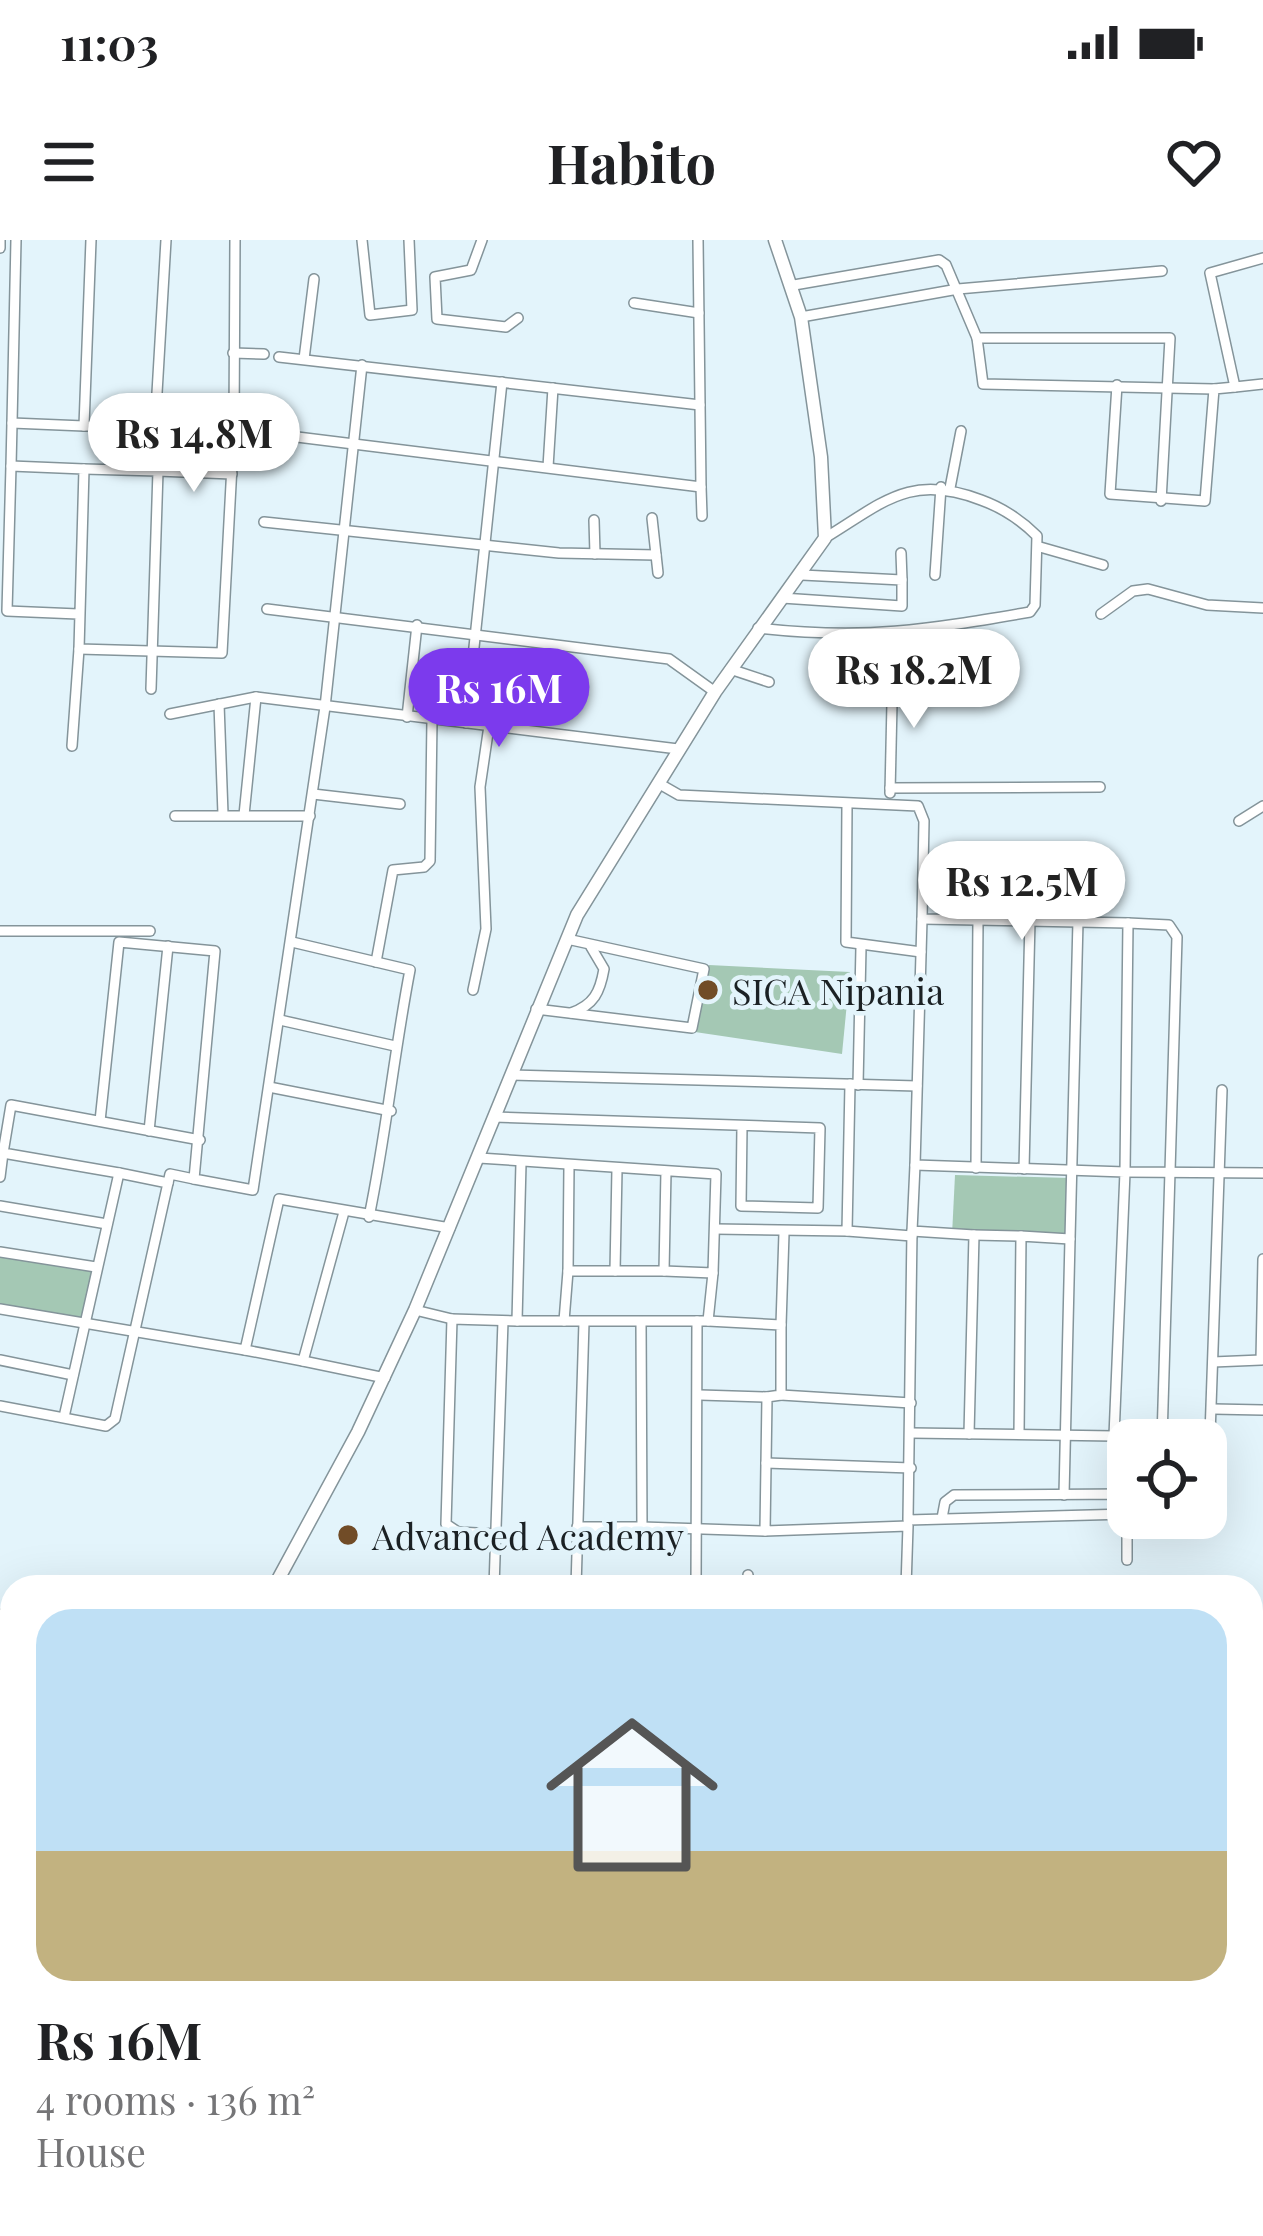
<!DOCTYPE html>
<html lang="en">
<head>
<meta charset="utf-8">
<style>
  :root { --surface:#fff; --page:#f6f6f6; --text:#202124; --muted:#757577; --line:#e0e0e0; --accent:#7c3aed }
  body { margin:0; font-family:"Playfair Display",serif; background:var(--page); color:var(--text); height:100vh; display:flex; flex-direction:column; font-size:45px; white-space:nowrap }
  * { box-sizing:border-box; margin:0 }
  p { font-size:39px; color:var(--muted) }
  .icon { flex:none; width:66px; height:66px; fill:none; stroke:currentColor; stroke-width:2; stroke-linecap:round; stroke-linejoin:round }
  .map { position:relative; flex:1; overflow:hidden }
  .details { position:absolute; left:0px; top:1335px; width:1263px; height:663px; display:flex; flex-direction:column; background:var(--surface); border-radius:36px 36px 0 0; box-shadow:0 12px 48px #0002 }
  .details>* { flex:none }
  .fabs { position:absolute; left:1107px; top:1179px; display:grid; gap:24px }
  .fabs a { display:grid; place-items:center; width:120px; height:120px; border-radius:24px; background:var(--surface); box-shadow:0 12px 48px #0002; font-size:60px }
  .price { position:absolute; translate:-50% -102px; padding:0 27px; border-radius:42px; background:#fff; color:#222; font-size:39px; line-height:78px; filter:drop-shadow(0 3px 6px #0008) }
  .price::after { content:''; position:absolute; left:50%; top:72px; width:36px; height:27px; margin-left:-18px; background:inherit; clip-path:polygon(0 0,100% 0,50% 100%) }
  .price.selected { background:var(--accent); color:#fff }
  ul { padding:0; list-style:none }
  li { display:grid; align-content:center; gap:24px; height:636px; padding:0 36px }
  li+li { border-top:3px solid var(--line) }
  li span { display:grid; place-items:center; height:372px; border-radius:36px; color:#555 }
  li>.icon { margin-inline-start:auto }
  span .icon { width:216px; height:216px; fill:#fffc; stroke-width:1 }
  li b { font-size:51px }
  .status { display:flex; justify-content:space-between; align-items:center; height:84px; padding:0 60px; background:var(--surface); direction:ltr }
  .status svg { height:33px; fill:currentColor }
  header { display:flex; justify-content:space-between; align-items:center; height:156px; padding:0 36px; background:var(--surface); font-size:54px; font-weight:700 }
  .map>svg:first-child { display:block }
  .green { fill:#a4c8b4 }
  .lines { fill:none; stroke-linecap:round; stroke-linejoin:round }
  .minor-casing { stroke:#84949a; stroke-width:12 }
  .tertiary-casing { stroke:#84949a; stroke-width:15 }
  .minor { stroke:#fff; stroke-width:9 }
  .tertiary { stroke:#fff; stroke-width:12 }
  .poi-dot { fill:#714c27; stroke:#e3f4fb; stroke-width:4.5 }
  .labels { text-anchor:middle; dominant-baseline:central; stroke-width:9; stroke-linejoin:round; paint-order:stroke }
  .poi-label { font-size:36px; fill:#1b2124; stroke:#e3f4fb; text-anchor:start }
</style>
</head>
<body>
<div class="status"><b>11:03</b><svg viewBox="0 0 49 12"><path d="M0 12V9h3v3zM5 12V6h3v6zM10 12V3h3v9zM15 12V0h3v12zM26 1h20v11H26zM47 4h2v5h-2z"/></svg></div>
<header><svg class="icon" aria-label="menu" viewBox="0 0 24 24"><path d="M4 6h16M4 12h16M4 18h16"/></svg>Habito<svg class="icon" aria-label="heart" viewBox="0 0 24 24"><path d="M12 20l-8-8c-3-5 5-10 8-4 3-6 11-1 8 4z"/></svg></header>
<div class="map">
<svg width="1263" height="1996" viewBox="0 0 1263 1996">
  <rect width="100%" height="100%" fill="#e3f4fb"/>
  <g class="green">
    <path d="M709,725L850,732L842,814L695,792Z"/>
    <path d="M955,935L1071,938V999L952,995Z"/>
    <path d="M0,1017L94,1032L83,1088L0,1072Z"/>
    <path d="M0,1383L12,1386V1461L0,1458Z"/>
  </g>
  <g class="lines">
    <g class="minor-casing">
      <g id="minor">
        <path d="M16,0L12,183L84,186"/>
        <path d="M362,0L370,75L412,70L409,0"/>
        <path d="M482,0L471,30L435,37L437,79L506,87L518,78"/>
        <path d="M0,8V0"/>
        <path d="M794,45L939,20L946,25L977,98L983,144L1214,149"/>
        <path d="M634,63L699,73"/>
        <path d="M801,77L958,49L1162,31"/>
        <path d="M977,98H1170L1161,261"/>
        <path d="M233,113L264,114"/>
        <path d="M279,117L700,165"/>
        <path d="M304,119L314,39"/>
        <path d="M1117,145L1110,254L1205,261L1214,149L1235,147L1210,33L1263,18"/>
        <path d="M1235,147L1263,144"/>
        <path d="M155,187L166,0"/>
        <path d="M234,188L235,0"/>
        <path d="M265,193L701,247L698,0"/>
        <path d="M11,226L12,183"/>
        <path d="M548,227L553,148"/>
        <path d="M84,229L158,231L151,449"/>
        <path d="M158,231L232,234"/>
        <path d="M701,247L702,276"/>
        <path d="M950,248L961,191"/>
        <path d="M652,278L658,333"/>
        <path d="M594,280L595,314"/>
        <path d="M264,282L559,313L656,315"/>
        <path d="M1040,307L1103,325"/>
        <path d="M901,313L902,340"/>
        <path d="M935,335L941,247"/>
        <path d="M782,358L902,366V340L802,335"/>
        <path d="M267,369L669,419L715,452"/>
        <path d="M78,374L7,371L11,226L84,229L79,409L222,413L234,188L84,186L91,0"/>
        <path d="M1101,374L1133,351L1148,349L1207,365L1263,368"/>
        <path d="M758,388C865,400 926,390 1030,372L1035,365L1037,296C1020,279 1003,268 981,260C910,233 884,262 825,298"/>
        <path d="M730,429L769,442"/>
        <path d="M219,464L223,574"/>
        <path d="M170,474L256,457L678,509"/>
        <path d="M407,477L417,385"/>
        <path d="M466,483L502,142"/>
        <path d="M72,506L79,409"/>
        <path d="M658,543L679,555L918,566L924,581L922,679L1128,683L1125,932L1263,933"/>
        <path d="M890,548L1100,547"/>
        <path d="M890,553L893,418"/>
        <path d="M313,554L400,564"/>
        <path d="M847,565L846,702L921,712"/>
        <path d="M244,575L256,457"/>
        <path d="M175,576H310"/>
        <path d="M1239,581L1263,566"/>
        <path d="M1128,683L1169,685L1177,697L1162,1199"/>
        <path d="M0,691H150"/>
        <path d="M292,702L410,730C394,813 386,895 369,977"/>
        <path d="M376,722L393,630L424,627L430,621L432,480"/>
        <path d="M473,750L486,689L480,547L489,486"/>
        <path d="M536,769L692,788L704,729L567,699"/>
        <path d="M571,773C594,765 600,752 604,729L591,707"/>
        <path d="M280,780L395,806"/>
        <path d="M511,835L917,846"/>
        <path d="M858,845L861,707"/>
        <path d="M269,847L391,871"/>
        <path d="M494,877L820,888L818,968L741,966L742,886"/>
        <path d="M100,881L119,702L215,711L194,939L253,950L325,467L362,125"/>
        <path d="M149,891L168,706"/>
        <path d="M479,918L716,934L713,1033L664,1031L666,931"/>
        <path d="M521,923L517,1081H564"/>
        <path d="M915,925L912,991L974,995L969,1194"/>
        <path d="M569,926L568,1031H615"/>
        <path d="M976,928L978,680"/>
        <path d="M617,929L615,1031H664"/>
        <path d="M1024,929L1030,680"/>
        <path d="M0,937L3,913"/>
        <path d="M168,943L170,934L194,939"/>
        <path d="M0,966L107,984"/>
        <path d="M715,989L847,991L850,844"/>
        <path d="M847,991L912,996"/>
        <path d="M912,991L908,1280L1127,1274L1126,1254L954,1255L945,1262L942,1278"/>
        <path d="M974,995L1021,996"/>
        <path d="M0,1012L96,1027"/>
        <path d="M568,1031L564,1081H708L713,1033"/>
        <path d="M0,1069L245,1110L279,959L450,988"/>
        <path d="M415,1070L452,1079"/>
        <path d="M708,1081L781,1085V1155L767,1157L765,1291L908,1286L906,1347"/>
        <path d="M781,1085L784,993"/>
        <path d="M245,1110L303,1121L344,972"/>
        <path d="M0,1120L73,1135"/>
        <path d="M303,1121L385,1138"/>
        <path d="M1213,1122L1261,1120L1263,1019"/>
        <path d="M700,1155L767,1157"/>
        <path d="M781,1155L911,1163"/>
        <path d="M0,1166L106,1186L115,1179L168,943L119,933"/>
        <path d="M1213,1169L1263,1170"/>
        <path d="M64,1177L119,933L3,913L11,865L200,900"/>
        <path d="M911,1193L1114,1196L1125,932L915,925L922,679"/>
        <path d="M1019,1194L1021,996L1070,999L1078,681"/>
        <path d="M1114,1196L1210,1195L1222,850"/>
        <path d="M766,1223L911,1228"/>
        <path d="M1126,1254L1128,1226"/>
        <path d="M1064,1255L1070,999"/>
        <path d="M1127,1274V1320"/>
        <path d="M577,1287H642L641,1082"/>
        <path d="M642,1287L765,1291"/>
        <path d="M496,1294L458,1292L446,1284L452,1079L517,1081"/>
        <path d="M748,1335L749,1347"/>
        <path d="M494,1347L503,1081"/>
        <path d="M576,1347L584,1082"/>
        <path d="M696,1347L697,1081"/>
        <path d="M0,1498L6,1466"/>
        <path d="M0,1517L12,1520"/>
        <path d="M0,1565L12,1568"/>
        <path d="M0,1860L12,1862"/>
        <path d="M0,1929L12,1931"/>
        <path d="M0,1993L16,1996"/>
        <path d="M227,1996L229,1986"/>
        <path d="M284,1996V1986"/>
        <path d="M342,1996L345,1986"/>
        <path d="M401,1996L403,1986"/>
        <path d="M449,1996L451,1986"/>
        <path d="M508,1996L510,1986"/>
        <path d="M562,1996L564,1986"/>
        <path d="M612,1996L614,1986"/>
        <path d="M679,1996L681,1986"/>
        <path d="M731,1996L732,1986"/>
      </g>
    </g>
    <g class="tertiary-casing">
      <g id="tertiary">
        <path d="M274,1347L358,1192L415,1070L577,675L715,452L825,298L821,217L801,77L775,0"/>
        <path d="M0,1376L12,1379"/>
        <path d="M1251,1612L1263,1613"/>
        <path d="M1251,1628L1263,1630"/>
        <path d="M0,1716L12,1700"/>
        <path d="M0,1745L12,1729"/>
        <path d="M1251,1782L1263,1775"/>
        <path d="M779,1996L781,1986"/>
        <path d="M807,1996L809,1986"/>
        <path d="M828,1996L831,1986"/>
        <path d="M887,1996L905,1986"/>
      </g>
    </g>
    <use href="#minor" class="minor"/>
    <use href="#tertiary" class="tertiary"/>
  </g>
  <g class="poi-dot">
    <circle cx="708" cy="750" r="12"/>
    <circle cx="348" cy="1295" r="12"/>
  </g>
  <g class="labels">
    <g class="poi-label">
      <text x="732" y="750">SICA Nipania</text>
      <text x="372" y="1295">Advanced Academy</text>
    </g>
  </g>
</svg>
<div class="fabs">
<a><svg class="icon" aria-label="locate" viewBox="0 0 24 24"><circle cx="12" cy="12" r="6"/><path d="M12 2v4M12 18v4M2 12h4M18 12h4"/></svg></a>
</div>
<b class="price" style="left:194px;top:255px">Rs 14.8M</b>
<b class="price" style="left:914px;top:491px">Rs 18.2M</b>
<b class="price selected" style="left:499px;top:510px">Rs 16M</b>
<b class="price" style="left:1022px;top:703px">Rs 12.5M</b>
<section class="details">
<ul>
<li><span style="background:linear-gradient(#bfe0f5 65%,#c2b280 0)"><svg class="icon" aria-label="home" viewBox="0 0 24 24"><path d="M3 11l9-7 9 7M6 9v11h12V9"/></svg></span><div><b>Rs 16M</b><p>4 rooms · 136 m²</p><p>House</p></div></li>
</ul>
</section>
</div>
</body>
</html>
